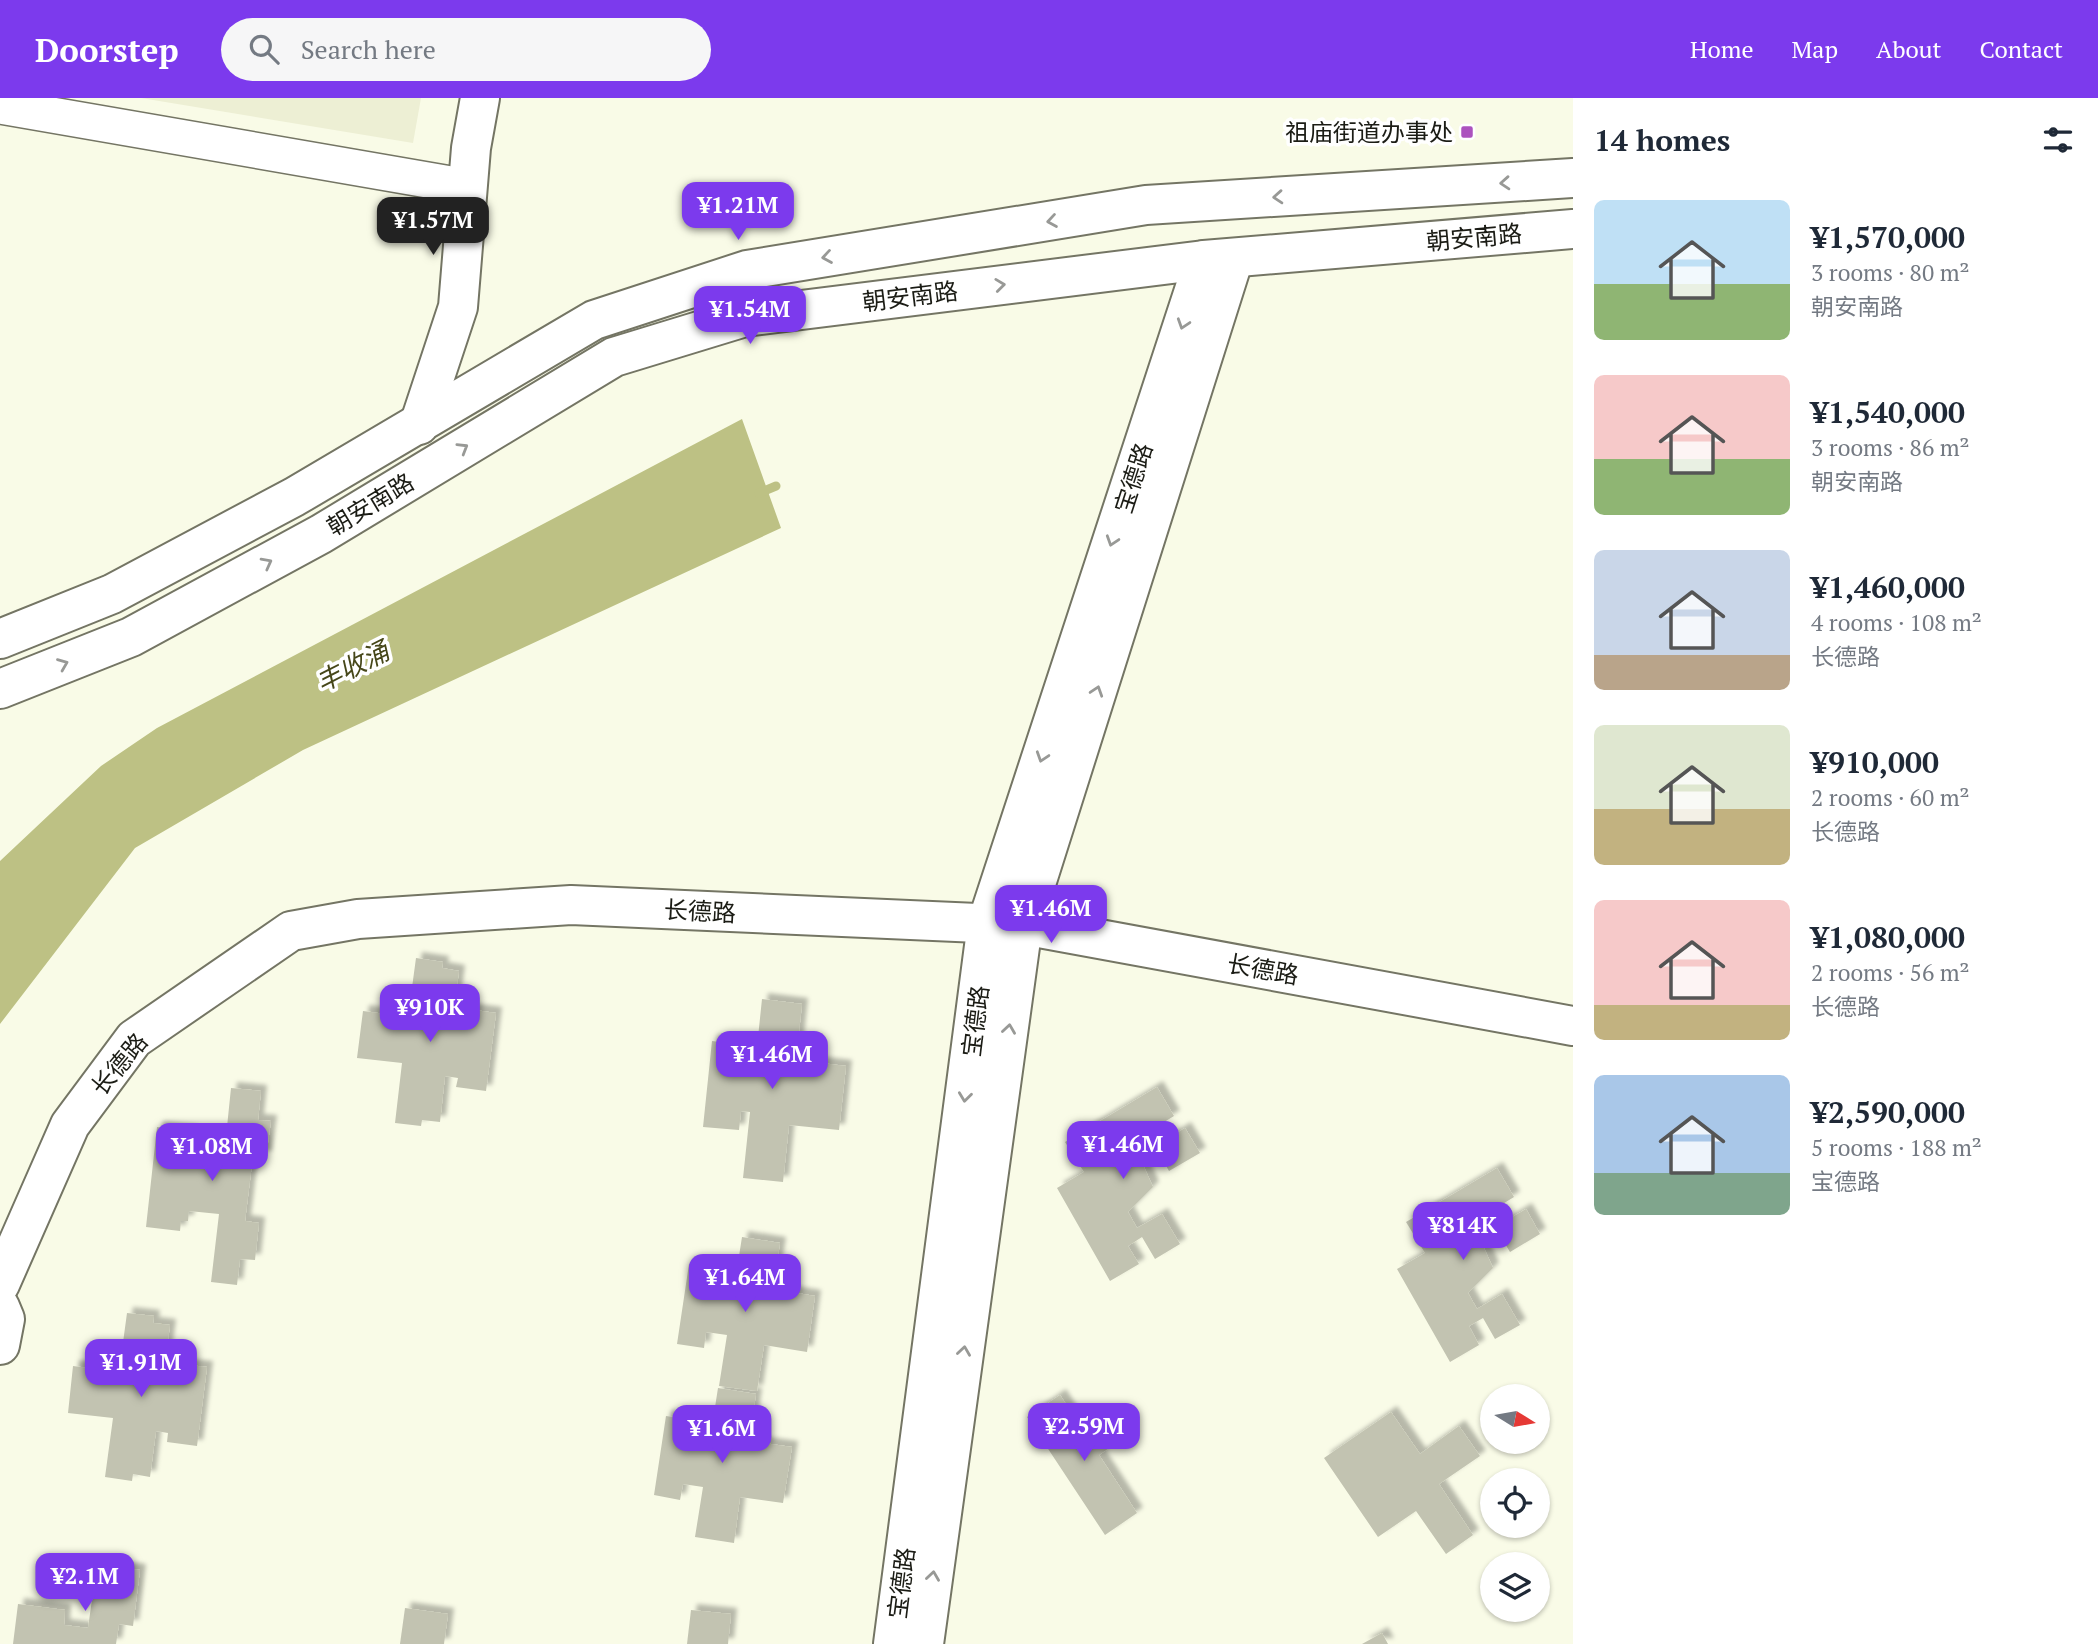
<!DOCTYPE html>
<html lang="en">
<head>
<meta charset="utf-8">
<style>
  :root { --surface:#fff; --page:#f6f6f7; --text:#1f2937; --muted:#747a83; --accent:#7c3aed }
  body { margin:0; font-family:"PT Serif","Noto Sans SC",serif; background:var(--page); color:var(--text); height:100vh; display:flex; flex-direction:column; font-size:26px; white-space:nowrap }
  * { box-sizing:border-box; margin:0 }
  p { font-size:23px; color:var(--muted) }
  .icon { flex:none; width:38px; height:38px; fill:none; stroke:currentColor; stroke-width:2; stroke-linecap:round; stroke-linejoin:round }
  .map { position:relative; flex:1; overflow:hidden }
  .sheet { display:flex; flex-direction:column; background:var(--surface); width:525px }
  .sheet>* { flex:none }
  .needle { width:46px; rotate:101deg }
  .fabs { position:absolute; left:1480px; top:1286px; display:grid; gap:14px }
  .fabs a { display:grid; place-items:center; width:70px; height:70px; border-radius:50%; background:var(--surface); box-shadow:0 2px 5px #0004; font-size:35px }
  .price { position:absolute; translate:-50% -60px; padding:0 16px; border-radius:14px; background:var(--accent); color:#fff; font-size:23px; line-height:46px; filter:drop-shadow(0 2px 4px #0008) }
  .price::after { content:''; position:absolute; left:50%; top:42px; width:21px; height:16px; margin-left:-10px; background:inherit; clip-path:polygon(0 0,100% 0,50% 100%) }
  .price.current { background:#222; color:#fff }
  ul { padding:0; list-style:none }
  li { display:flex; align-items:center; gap:21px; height:175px; padding:0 21px }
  li span { display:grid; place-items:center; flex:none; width:196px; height:140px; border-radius:10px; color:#555 }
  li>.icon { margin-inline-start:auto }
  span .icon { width:84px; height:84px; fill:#fffc; stroke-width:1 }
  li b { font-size:30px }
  h2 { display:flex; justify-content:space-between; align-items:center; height:84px; padding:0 21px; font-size:30px }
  header { display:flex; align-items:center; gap:42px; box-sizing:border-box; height:98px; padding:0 35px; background:var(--accent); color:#fff }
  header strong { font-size:33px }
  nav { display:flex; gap:38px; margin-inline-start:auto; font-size:24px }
  .search { width:490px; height:63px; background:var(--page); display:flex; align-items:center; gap:18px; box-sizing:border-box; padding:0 24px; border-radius:38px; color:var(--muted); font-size:26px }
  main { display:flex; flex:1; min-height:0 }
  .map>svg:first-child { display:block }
  .built { fill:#edefd4 }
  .water { fill:#bdc184 }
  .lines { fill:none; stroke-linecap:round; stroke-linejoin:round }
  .stream { stroke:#bdc184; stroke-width:9 }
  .building { fill:#c2c3b1; filter:url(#shadow) }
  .street-casing { stroke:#747564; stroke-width:38 }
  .secondary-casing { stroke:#747564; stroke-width:42 }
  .street { stroke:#fff; stroke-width:35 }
  .secondary { stroke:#fff; stroke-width:38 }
  .oneway { stroke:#989996 }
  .poi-dot { fill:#ac52be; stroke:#fff; stroke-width:2.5 }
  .labels { text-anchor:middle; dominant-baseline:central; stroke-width:7; stroke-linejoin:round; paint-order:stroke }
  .poi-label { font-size:24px; fill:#1b1c15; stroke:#fff; text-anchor:end }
  .street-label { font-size:24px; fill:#1b1c15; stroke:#fff }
  .water-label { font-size:26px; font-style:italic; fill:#464719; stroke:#fff }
</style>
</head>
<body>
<header>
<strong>Doorstep</strong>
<div class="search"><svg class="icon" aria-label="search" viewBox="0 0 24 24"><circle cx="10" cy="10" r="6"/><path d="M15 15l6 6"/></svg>Search here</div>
<nav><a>Home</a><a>Map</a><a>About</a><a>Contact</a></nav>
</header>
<main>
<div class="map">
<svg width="1573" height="1546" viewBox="0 0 1573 1546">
  <defs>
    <filter id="shadow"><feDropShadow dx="6" dy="-6" stdDeviation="2" flood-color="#0004"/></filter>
  </defs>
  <rect width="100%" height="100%" fill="#f9fbe7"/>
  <path class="built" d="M141,0H421L413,45Z"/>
  <path class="water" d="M742,321L781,430L303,652L135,750L0,926V763L101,668L157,630Z"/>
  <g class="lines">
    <path class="stream" d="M759,395L776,388"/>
  </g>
  <g class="building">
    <path d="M416,860L443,864L442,870L459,873L453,919L467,920L468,911L496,915L486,993L456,989L458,980L445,978L440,1024L422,1022L421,1028L395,1025L402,965L357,960L363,913L408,919Z"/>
    <path d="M762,901L802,906L796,962L846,968L839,1032L789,1027L783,1084L743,1080L750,1014L741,1013L739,1032L703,1029L712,943L746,947L744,967L755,968Z"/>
    <path d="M1157,989L1174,1018L1156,1029L1164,1043L1185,1030L1200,1055L1169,1073L1155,1048L1139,1058L1153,1089L1128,1114L1137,1130L1162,1116L1180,1146L1155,1161L1142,1139L1128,1148L1139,1166L1110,1183L1057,1090L1084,1074L1065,1044Z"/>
    <path d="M231,990L261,993L258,1022L271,1023L266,1059L253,1058L245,1123L259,1125L255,1162L240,1161L237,1187L211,1184L219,1116L189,1113L188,1123H181L180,1133L146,1129L157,1029L192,1033L191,1044H198L197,1055L224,1058Z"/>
    <path d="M1497,1070L1514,1099L1496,1110L1504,1124L1526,1111L1540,1136L1510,1154L1495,1129L1479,1139L1493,1170L1468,1195L1477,1211L1502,1196L1520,1227L1495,1241L1483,1220L1469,1228L1479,1247L1450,1264L1397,1171L1425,1155L1406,1124Z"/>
    <path d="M742,1139L780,1145L773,1191L815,1198L807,1254L764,1247L757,1293L719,1288L727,1237L706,1234L704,1250L677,1246L689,1166L717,1171L715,1186L734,1190Z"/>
    <path d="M127,1215L154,1218L153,1225L170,1227L164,1273L178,1275L179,1266L207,1269L197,1348L167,1344L168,1335L156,1333L150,1379L133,1376L132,1383L105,1379L113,1320L68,1315L73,1268L119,1274Z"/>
    <path d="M718,1290L756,1296L749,1343L792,1349L783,1405L740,1399L734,1445L695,1439L703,1389L683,1386L680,1402L654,1397L666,1318L693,1322L691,1338L710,1341Z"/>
    <path d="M1060,1297L1090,1343L1113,1327L1122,1341L1099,1357L1137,1415L1105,1437L1027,1319Z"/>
    <path d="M1391,1314L1420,1356L1459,1328L1480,1358L1439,1386L1473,1437L1446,1456L1416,1413L1378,1439L1324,1360Z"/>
    <path d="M97,1466L140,1472L133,1528L119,1526L116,1546H13L18,1506L65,1512L64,1527L88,1530Z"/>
    <path d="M405,1510L448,1516L444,1546H400Z"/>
    <path d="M691,1512L731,1516L728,1546H687Z"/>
    <path d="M1382,1535L1388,1546H1362Z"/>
  </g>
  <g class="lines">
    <g class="street-casing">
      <path id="street" d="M0,8L468,89"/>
    </g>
    <g class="secondary-casing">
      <g id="secondary">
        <path d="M419,327L458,209L471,50L480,0"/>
        <path d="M0,541L112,496L294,399L594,222L747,172L1146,107L1573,80"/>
        <path d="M0,591L131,539L321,436L614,259L745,219L1204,162L1573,131"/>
        <path d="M0,1186L70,1027L134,941L291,833L358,821L571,807L1023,827L1573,928"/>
        <path d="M0,1209L5,1221L0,1247"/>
        <path d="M893,1546L987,825L1204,162"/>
        <path d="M924,1546L1023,827L1234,160"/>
      </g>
    </g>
    <use href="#street" class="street"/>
    <use href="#secondary" class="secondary"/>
  </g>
  <defs><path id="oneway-chevron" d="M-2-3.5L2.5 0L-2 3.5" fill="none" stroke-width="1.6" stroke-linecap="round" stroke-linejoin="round" transform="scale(1.75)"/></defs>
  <g class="oneway">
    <use href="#oneway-chevron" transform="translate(1505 85) rotate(176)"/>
    <use href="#oneway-chevron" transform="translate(1278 99) rotate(176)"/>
    <use href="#oneway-chevron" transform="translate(1052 123) rotate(171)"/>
    <use href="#oneway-chevron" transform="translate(827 159) rotate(171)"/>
    <use href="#oneway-chevron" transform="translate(1000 187) rotate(-7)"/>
    <use href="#oneway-chevron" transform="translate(1183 226) rotate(108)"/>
    <use href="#oneway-chevron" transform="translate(463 350) rotate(-31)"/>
    <use href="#oneway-chevron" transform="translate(1112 443) rotate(108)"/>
    <use href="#oneway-chevron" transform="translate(267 465) rotate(-28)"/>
    <use href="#oneway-chevron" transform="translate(63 566) rotate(-22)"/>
    <use href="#oneway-chevron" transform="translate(1097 593) rotate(-72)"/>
    <use href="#oneway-chevron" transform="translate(1042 659) rotate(108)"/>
    <use href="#oneway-chevron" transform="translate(1009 931) rotate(-82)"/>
    <use href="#oneway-chevron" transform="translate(965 999) rotate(97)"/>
    <use href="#oneway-chevron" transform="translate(964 1253) rotate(-82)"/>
    <use href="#oneway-chevron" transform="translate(933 1478) rotate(-82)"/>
  </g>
  <rect class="poi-dot" x="1460" y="27" width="14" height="14" rx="3.5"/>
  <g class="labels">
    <g class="poi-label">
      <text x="1453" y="34">祖庙街道办事处</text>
    </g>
    <g class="street-label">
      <text transform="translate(1474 139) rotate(-5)">朝安南路</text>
      <text transform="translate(910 198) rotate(-7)">朝安南路</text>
      <text transform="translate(1133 380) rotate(-72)">宝德路</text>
      <text transform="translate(370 406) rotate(-31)">朝安南路</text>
      <text transform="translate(700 813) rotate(3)">长德路</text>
      <text transform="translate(1263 871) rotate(10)">长德路</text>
      <text transform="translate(975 923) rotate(-83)">宝德路</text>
      <text transform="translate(119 966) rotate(-50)">长德路</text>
      <text transform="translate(901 1485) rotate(-83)">宝德路</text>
    </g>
    <g class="water-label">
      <text transform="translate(352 568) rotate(-27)">丰收涌</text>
    </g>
  </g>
</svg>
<div class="fabs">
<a><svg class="needle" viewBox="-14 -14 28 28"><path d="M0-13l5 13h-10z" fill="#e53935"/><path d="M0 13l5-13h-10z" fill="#747a83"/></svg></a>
<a><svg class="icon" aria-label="locate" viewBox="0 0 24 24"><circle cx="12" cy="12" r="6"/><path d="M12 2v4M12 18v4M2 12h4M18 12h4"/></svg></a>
<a><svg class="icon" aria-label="layers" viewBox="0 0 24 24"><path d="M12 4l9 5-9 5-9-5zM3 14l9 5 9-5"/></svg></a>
</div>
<b class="price" style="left:738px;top:144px">¥1.21M</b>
<b class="price current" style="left:433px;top:159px">¥1.57M</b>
<b class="price" style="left:750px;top:248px">¥1.54M</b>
<b class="price" style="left:1051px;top:847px">¥1.46M</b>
<b class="price" style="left:430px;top:946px">¥910K</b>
<b class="price" style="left:772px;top:993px">¥1.46M</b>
<b class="price" style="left:1123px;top:1083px">¥1.46M</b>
<b class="price" style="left:212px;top:1085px">¥1.08M</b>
<b class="price" style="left:1463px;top:1164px">¥814K</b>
<b class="price" style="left:745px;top:1216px">¥1.64M</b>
<b class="price" style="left:141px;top:1301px">¥1.91M</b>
<b class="price" style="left:1084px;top:1365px">¥2.59M</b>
<b class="price" style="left:722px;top:1367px">¥1.6M</b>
<b class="price" style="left:85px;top:1515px">¥2.1M</b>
</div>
<section class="sheet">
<h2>14 homes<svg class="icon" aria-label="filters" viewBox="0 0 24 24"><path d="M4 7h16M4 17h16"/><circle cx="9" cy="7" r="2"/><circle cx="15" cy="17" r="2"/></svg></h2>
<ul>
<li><span style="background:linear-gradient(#bfe0f5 60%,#8fb573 0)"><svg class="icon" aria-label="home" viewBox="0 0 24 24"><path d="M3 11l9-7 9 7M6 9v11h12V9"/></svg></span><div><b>¥1,570,000</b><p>3 rooms · 80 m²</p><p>朝安南路</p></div></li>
<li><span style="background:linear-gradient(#f6c9c9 60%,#8fb573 0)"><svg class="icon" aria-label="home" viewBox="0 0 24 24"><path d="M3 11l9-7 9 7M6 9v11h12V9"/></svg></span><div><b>¥1,540,000</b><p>3 rooms · 86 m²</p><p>朝安南路</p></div></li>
<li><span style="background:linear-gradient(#c9d6e8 75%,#b9a48a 0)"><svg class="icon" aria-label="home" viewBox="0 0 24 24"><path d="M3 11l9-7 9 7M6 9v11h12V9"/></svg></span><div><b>¥1,460,000</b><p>4 rooms · 108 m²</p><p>长德路</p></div></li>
<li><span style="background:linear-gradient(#dfe7d0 60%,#c2b280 0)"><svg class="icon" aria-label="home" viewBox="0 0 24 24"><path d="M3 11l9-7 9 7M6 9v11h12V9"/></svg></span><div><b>¥910,000</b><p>2 rooms · 60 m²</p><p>长德路</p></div></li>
<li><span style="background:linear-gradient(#f6c9c9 75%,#c2b280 0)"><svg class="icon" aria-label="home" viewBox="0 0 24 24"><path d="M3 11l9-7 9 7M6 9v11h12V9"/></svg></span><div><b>¥1,080,000</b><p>2 rooms · 56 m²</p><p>长德路</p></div></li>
<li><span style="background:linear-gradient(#a9c7e8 70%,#7fa58c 0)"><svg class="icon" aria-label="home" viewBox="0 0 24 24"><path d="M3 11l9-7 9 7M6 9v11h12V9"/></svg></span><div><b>¥2,590,000</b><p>5 rooms · 188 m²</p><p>宝德路</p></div></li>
</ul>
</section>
</main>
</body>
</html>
